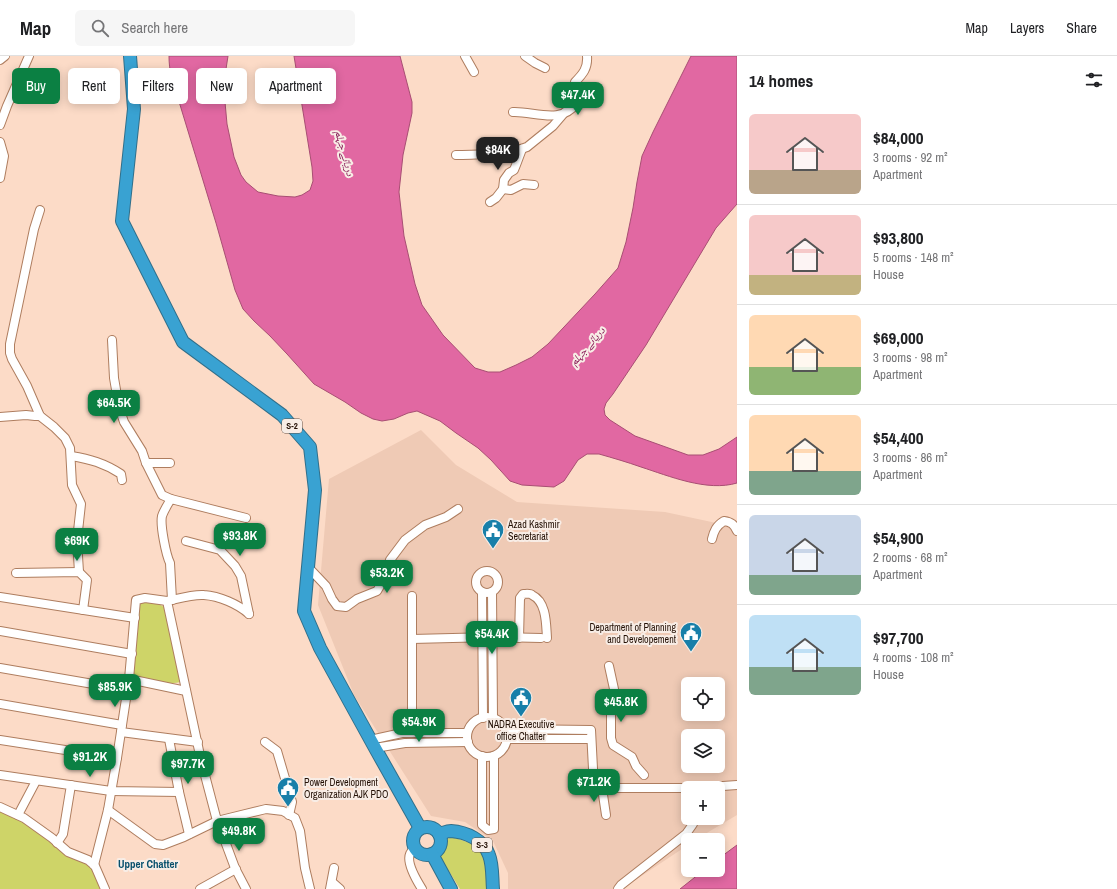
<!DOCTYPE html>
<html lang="en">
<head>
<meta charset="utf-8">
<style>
  :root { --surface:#fff; --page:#f6f6f6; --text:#202124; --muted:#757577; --line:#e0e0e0; --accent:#0b8043 }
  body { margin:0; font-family:"Archivo Narrow","Noto Naskh Arabic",sans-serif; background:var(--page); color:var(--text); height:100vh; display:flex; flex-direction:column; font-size:15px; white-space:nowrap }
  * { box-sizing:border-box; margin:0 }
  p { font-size:13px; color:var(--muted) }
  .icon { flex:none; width:22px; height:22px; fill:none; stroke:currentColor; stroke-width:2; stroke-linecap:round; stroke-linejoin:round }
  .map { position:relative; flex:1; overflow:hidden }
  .sheet { display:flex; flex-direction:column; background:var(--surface); width:380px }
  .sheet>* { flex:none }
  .banner { position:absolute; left:12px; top:12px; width:380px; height:36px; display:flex; gap:8px }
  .buttons { position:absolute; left:681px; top:621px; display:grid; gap:8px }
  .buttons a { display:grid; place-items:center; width:44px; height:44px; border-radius:6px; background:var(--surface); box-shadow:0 2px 10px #0003; font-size:20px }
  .price { position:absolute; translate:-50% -34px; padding:0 9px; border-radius:8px; background:var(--accent); color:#fff; font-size:13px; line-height:26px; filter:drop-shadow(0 1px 2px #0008) }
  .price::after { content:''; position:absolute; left:50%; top:24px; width:12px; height:9px; margin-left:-6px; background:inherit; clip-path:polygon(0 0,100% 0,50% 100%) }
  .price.selected { background:#222; color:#fff }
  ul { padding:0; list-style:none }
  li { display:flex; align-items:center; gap:12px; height:100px; padding:0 12px }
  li+li { border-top:1px solid var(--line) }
  li span { display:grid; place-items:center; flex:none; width:112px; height:80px; border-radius:6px; color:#555 }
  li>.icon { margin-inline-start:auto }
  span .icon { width:48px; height:48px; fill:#fffc; stroke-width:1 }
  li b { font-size:17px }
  h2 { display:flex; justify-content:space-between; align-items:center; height:48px; padding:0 12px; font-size:17px }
  .tag { padding:0 14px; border-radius:6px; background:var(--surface); box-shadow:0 2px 10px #0003; font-size:14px; line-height:36px }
  .tag.selected { background:var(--accent); color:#fff }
  header { display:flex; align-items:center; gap:24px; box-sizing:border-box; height:56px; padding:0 20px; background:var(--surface); border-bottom:1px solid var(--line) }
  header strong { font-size:19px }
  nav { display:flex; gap:22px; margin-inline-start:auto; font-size:14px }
  .search { width:280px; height:36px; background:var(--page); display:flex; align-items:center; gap:10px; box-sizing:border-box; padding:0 14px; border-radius:6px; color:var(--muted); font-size:15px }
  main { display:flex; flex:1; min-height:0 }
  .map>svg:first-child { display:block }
  .built { fill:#efcab5; fill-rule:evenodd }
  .green { fill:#ced468 }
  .water { fill:#e168a2; stroke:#a84e73 }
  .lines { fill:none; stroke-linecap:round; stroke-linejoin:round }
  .minor-casing { stroke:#ae7d5f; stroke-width:10 }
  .highway-casing { stroke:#316f8a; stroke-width:14 }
  .minor { stroke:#fff; stroke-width:8 }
  .highway { stroke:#39a2d2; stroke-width:12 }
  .labels { text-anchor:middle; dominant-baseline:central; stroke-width:4; stroke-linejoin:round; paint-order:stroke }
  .shield { fill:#f8ede6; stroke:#635248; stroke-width:1 }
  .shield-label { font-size:9px; font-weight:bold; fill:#231005 }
  .poi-label { font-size:10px; fill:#231005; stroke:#f8ede6; text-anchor:start }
  .water-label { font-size:11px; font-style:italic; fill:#871956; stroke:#f8ede6 }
  .neighbourhood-label { font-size:11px; font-weight:bold; fill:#08506d; stroke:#f8ede6 }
</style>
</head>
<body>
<header>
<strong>Map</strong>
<div class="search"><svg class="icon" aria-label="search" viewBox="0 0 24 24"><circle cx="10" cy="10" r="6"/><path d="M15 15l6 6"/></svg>Search here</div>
<nav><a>Map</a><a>Layers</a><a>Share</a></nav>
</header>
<main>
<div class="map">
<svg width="737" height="833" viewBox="0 0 737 833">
  <rect width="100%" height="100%" fill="#fcdbc7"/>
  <path class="built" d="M421,374L456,409L517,446L665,456L735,471L737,475V759L695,784H688V789L622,833H508V817L493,785L465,766L431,760L354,639L318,549L329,423ZM688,628H718V658H688ZM688,680H718V710H688ZM688,732H718V762H688Z"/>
  <g class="green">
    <path d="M143,546C151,545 157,546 164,551L180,626C167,629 144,628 133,618L139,548Z"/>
    <path d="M0,751L4,752L68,796L88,804L105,833H0Z"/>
    <path d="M451,781C487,790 487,798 486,833H460L434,791Z"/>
  </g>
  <g class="water">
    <path d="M169,0H228L226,13L225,46L227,68L234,101L241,119L246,126L258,136L278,140L295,141L302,139L310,134L313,125L312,111L294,0H400L412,46V57L403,99L399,136L404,180L415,228L422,249L443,279L475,312L488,316H500L516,309L532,301L548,288L595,238L618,212L626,186L633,152L637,126L642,100L653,76L691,0H737V148L716,172L646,289L613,338L606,347L604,353L605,359L610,364L635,380L688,399H703L719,393L737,381V427C707,436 669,420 641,411C627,406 613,402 599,398H587L578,404L564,425L554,431L522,429L510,425L491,404L478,392L456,377L440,365L417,355L408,357L394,363L382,365L373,363L361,357L345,346L314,328L287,298L270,280L254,265L243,253L235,234L216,167L177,39C172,26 169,14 169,0Z"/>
    <path d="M737,789V833H680L704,814H718V803Z"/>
  </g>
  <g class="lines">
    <g class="minor-casing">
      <g id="minor">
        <path d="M465,0L474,16"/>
        <path d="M525,0L535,7L545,12"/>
        <path d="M0,4L5,0"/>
        <path d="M513,56C534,55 561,69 577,47L575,26C583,18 588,12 587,0"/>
        <path d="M0,69L7,50L29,0"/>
        <path d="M0,86L4,100L0,122"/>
        <path d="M456,99C479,98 505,100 527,91L553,70L565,56"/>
        <path d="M503,133L511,134L523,128L534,129"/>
        <path d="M490,146L496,142L503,133L504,124L509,117L514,114L516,109L522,93"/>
        <path d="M40,154L34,173L10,288V297L12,303L27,330L40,360L54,371L65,382L70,392L72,429L81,448L77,484L79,516"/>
        <path d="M112,284L114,322L119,351L124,366L142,395L146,407H170"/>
        <path d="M0,361L26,359L35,360H40"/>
        <path d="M71,400C90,403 104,407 121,418L122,424"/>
        <path d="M146,407L162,439L171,443"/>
        <path d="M712,483C714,475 716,470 724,465C731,466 734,468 737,475"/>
        <path d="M186,485L220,494L235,510L241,520L249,558"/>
        <path d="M308,511L326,530L332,543L337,550L346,551L357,543L377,535L384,523L390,504L405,484L425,469L446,461L458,453"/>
        <circle cx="487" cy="526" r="11"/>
        <path d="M16,517L79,516L87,524L83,554"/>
        <path d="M482,536L483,662"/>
        <path d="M492,536L493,662"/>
        <path d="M412,540V677"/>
        <path d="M0,541L135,562"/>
        <path d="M172,544L170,507C166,499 160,469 162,460C164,454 168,448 171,443L246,462"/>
        <path d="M0,575L132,598"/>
        <path d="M519,582L520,542L523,538C526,538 530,537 532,539C547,546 546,569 547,582"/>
        <path d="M412,583L493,581L541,582"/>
        <path d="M609,610L614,633L611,649V682L613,689L632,701L636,710L644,719"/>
        <path d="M0,612L128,634"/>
        <path d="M129,623L186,635"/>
        <path d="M0,648L122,669"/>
        <circle cx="487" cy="681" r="20"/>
        <path d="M505,673L591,674L594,732H695L737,729"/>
        <path d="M121,676L198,686"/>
        <path d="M169,683L179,736L189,778"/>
        <path d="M507,683H591"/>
        <path d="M0,684L117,702"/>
        <path d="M370,684L402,677H467"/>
        <path d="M265,686L277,695L292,746L289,759"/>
        <path d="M375,692L405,687L468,686"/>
        <path d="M482,700V769L488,774L494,773V700"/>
        <path d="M0,719L111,735L179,736"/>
        <path d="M602,732L606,759"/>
        <path d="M0,751L24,762L52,782L68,796L88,804L95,810L105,833"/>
        <path d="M108,754L155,788L163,789L184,781L217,765L266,753L283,755L295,762L300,775L305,812L310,833"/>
        <path d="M18,759L36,725"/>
        <path d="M57,787L63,778L71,729"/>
        <path d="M414,792C413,794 411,796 410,798C406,807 417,825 422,833"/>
        <path d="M94,809L108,754L117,702L129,623L136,544L145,542L167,545"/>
        <path d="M332,826L340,833"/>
        <path d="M200,833L236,813"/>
        <path d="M246,833L235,812L216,761L201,704L167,545C177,543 193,538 204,539C219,540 238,548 249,558"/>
        <path d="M330,833L334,812"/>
        <path d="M618,833L621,829L686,778L693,768V762"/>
      </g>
    </g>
    <g class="highway-casing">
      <g id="highway">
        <path d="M130,0L134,53L122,165L183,286L282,359L310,391L315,434L304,555L320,592L375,692L420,772"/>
        <circle cx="427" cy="785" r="14"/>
        <path d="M439,778C443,777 447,775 451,775C466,776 484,784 489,799C493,809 492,822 493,833"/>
        <path d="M432,798L451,833"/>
      </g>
    </g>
    <use href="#minor" class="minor"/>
    <use href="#highway" class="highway"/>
  </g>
  <defs>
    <g id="civic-pin" transform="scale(1.15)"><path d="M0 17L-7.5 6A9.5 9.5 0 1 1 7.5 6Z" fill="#187fa9" stroke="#f8ede6"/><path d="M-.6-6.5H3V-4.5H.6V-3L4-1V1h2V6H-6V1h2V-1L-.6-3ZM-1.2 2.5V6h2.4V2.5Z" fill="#fff"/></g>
  </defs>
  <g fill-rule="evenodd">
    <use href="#civic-pin" x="493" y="474"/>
    <use href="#civic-pin" x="691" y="577"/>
    <use href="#civic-pin" x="521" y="642"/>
    <use href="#civic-pin" x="288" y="732"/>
  </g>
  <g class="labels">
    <g class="shield">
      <rect x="282" y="363" width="20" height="14" rx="3"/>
      <rect x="472" y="782" width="20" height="14" rx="3"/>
    </g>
    <g class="shield-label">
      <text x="292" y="370">S-2</text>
      <text x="482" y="789">S-3</text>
    </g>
    <g class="poi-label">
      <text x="508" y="468">Azad Kashmir<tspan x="508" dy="12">Secretariat</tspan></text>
      <text x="676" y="571" text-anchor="end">Department of Planning<tspan x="676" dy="12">and Developement</tspan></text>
      <text x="521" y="668" text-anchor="middle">NADRA Executive<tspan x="521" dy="12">office Chatter</tspan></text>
      <text x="304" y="726">Power Development<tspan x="304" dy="12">Organization AJK PDO</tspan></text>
    </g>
    <g class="water-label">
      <text transform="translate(345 97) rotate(75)">دریائے جہلم</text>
      <text transform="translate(587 290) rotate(-49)">دریائے جہلم</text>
    </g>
    <g class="neighbourhood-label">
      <text x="148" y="808">Upper Chatter</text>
    </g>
  </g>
</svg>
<div class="buttons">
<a><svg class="icon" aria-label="locate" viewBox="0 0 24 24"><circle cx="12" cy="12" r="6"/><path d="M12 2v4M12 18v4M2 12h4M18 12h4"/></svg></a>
<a><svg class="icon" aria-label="layers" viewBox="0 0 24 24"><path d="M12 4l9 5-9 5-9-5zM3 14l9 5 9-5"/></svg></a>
<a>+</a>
<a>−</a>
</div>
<b class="price" style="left:578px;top:60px">$47.4K</b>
<b class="price selected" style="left:498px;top:115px">$84K</b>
<b class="price" style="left:114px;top:368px">$64.5K</b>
<b class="price" style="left:240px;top:501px">$93.8K</b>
<b class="price" style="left:77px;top:506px">$69K</b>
<b class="price" style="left:387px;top:538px">$53.2K</b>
<b class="price" style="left:492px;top:599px">$54.4K</b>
<b class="price" style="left:115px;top:652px">$85.9K</b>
<b class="price" style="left:621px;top:667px">$45.8K</b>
<b class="price" style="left:419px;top:687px">$54.9K</b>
<b class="price" style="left:90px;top:722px">$91.2K</b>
<b class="price" style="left:188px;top:729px">$97.7K</b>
<b class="price" style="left:594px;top:747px">$71.2K</b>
<b class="price" style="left:239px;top:796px">$49.8K</b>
<div class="banner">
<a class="tag selected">Buy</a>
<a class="tag">Rent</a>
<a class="tag">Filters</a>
<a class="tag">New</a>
<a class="tag">Apartment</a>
</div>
</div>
<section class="sheet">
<h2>14 homes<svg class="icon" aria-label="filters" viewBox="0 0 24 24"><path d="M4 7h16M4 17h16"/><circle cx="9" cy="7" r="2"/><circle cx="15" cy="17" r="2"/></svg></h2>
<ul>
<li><span style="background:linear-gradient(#f6c9c9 70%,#b9a48a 0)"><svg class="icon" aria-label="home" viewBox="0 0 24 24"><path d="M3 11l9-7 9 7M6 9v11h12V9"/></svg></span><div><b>$84,000</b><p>3 rooms · 92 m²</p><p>Apartment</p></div></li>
<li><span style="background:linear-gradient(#f6c9c9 75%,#c2b280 0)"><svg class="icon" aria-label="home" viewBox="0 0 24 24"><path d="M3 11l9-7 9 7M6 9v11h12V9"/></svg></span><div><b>$93,800</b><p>5 rooms · 148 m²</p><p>House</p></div></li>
<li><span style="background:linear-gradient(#ffd9b3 65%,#8fb573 0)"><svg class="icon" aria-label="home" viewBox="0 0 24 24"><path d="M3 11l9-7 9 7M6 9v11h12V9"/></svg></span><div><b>$69,000</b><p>3 rooms · 98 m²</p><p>Apartment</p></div></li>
<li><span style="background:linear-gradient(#ffd9b3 70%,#7fa58c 0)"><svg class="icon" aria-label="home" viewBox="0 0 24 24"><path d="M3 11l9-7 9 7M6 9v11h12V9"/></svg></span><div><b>$54,400</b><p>3 rooms · 86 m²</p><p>Apartment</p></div></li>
<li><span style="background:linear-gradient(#c9d6e8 75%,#7fa58c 0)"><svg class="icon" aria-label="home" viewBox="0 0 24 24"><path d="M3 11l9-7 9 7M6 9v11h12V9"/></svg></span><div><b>$54,900</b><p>2 rooms · 68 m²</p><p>Apartment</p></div></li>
<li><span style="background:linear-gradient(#bfe0f5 65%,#7fa58c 0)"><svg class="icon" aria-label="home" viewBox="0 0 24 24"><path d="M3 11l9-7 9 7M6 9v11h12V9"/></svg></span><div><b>$97,700</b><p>4 rooms · 108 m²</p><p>House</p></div></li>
</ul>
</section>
</main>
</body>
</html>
